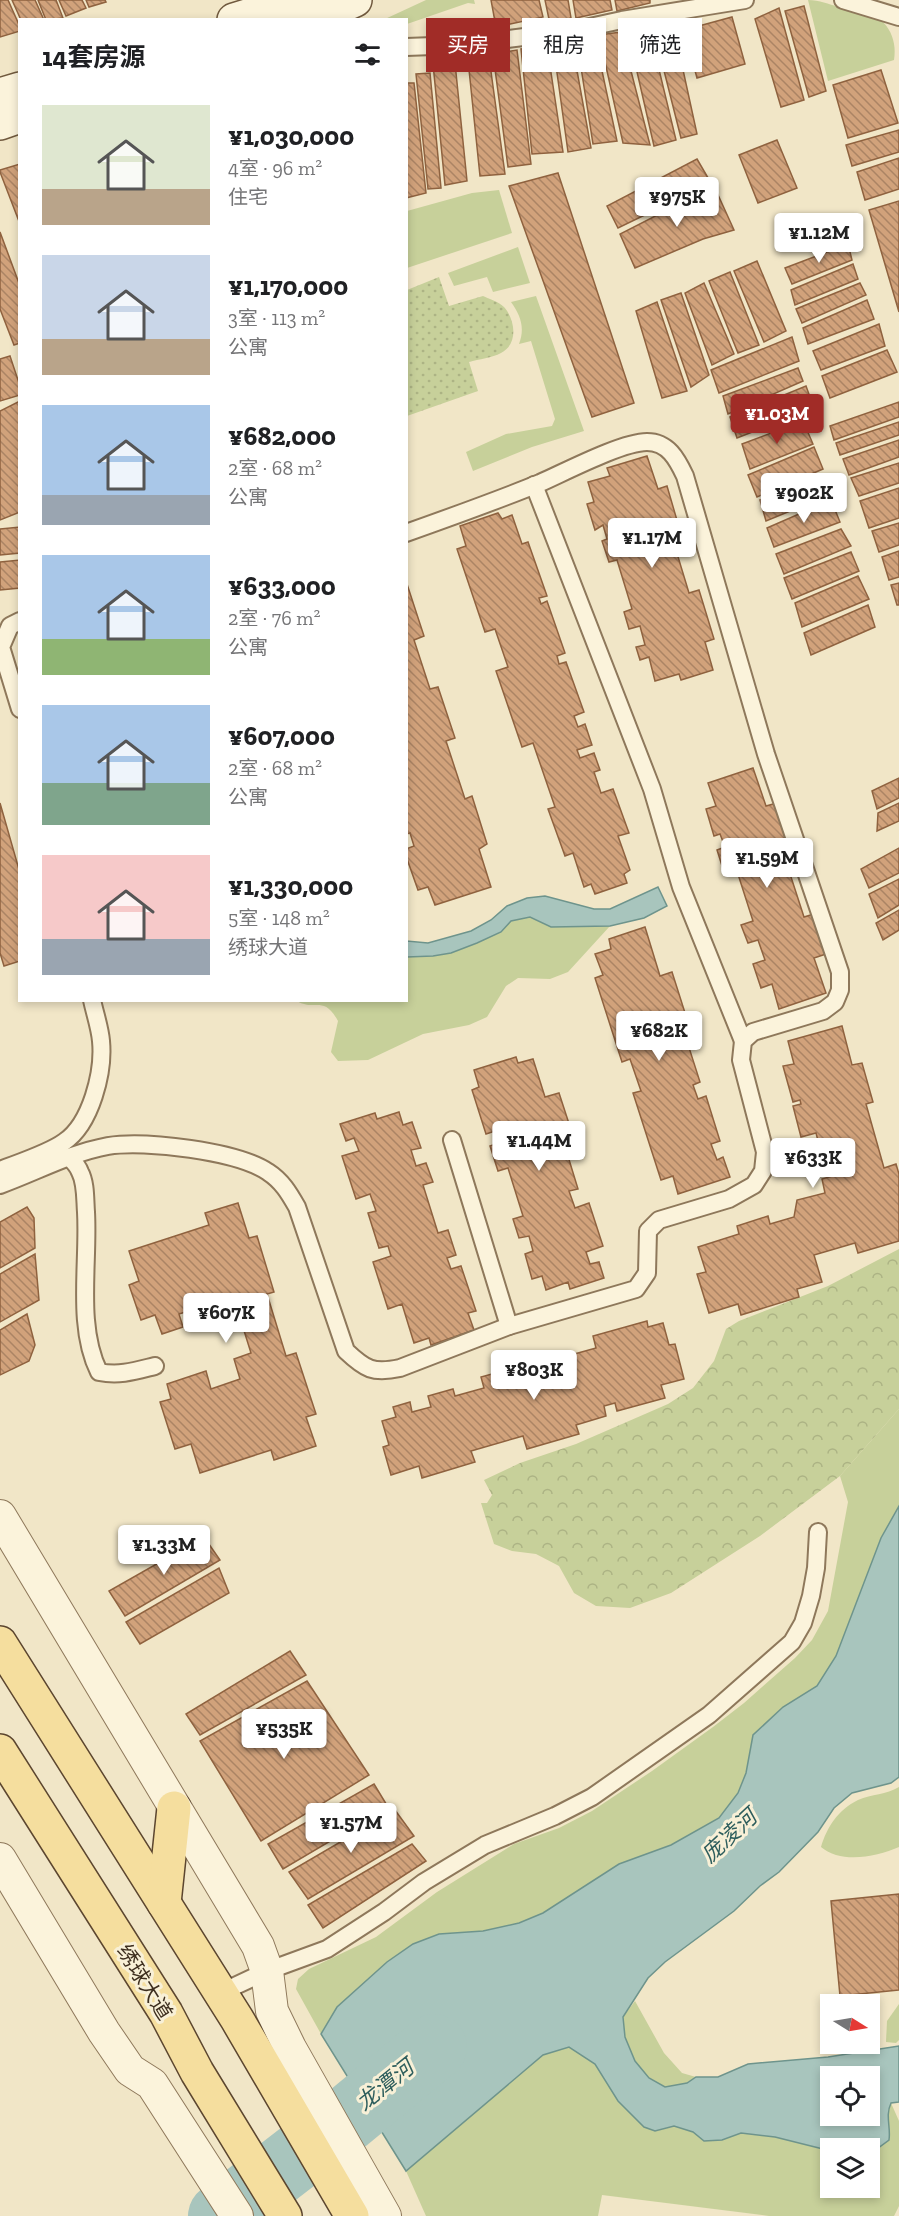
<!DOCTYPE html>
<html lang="zh">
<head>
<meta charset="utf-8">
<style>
  :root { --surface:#fff; --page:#f6f6f6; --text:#202124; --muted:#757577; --accent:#a12c27 }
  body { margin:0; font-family:"Zilla Slab","Noto Sans SC",serif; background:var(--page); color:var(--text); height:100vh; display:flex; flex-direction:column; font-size:22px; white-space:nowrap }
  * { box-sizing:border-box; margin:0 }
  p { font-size:20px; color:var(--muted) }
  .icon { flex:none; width:33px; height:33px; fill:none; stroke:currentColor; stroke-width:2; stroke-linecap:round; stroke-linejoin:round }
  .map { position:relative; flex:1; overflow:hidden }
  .details { position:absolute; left:18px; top:18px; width:390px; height:984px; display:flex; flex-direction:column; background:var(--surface); border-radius:0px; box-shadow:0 3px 9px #0003 }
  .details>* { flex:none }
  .guide { position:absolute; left:426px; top:18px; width:382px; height:54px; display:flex; gap:12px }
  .needle { width:39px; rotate:101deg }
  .fabs { position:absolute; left:820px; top:1994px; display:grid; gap:12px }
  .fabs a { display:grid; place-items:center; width:60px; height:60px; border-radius:0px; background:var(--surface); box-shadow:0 3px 9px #0003; font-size:30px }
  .price { position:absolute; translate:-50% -51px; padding:0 14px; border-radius:6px; background:#fff; color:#222; font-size:20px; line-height:39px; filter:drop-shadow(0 2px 3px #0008) }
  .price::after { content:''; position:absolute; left:50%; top:36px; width:18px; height:14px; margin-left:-9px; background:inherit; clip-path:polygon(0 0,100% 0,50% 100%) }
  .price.current { background:var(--accent); color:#fff }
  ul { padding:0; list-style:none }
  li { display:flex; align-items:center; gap:18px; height:150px; padding:0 24px }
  li span { display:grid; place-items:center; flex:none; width:168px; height:120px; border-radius:0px; color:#555 }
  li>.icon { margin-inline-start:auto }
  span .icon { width:72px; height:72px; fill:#fffc; stroke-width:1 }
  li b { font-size:26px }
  h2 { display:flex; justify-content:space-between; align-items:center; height:72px; padding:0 24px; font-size:26px }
  .tag { padding:0 21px; border-radius:0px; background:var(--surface); box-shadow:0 3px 9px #0003; font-size:21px; line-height:54px }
  .tag.current { background:var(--accent); color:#fff }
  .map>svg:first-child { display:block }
  .grass { fill:#c7d09a }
  .forest { fill:url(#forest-crowns) }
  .park { fill:url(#park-dots) }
  .water { fill:#a8c5bd; stroke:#6e948c; stroke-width:1.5; fill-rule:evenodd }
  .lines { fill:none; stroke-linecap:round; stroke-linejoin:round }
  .river { stroke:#a8c5bd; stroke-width:66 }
  .building { fill:url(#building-back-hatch); stroke:#8f623f; stroke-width:1.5 }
  .service-casing { stroke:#8e785b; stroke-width:20 }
  .minor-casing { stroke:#8e785b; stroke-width:34 }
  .secondary-casing { stroke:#70593e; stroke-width:36 }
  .primary-casing { stroke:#5c462f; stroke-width:36 }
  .service { stroke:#fbf3db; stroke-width:16 }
  .minor { stroke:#fbf3db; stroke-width:32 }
  .secondary { stroke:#fbf3db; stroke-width:33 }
  .primary { stroke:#f5de9e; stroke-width:33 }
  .labels { text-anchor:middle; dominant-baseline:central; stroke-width:6; stroke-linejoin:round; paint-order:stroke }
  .street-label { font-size:21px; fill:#3e2f1f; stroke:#f8f0d7 }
  .water-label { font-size:22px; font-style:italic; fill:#2e5e5d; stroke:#f8f0d7 }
</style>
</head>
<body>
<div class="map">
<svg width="899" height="2216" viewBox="0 0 899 2216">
  <defs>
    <pattern id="forest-crowns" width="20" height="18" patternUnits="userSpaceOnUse" patternTransform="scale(1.5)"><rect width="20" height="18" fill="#c7d09a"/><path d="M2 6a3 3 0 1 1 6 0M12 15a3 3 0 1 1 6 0" fill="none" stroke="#acb384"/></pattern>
    <pattern id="park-dots" width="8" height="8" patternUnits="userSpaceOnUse" patternTransform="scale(1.5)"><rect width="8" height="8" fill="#c7d09a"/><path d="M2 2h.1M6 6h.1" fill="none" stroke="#acb384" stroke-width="1.8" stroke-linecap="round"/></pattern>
    <pattern id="building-back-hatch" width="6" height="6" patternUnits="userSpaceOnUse" patternTransform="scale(1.5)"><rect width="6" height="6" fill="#d1a27b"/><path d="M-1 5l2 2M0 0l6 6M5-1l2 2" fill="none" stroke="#ab8464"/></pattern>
  </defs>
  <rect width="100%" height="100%" fill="#f1e6c7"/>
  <g class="grass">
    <path d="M426,0H474L475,4L468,3L407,24L406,20L385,19Z"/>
    <path d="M808,0C820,0 828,4 839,7C847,9 855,9 863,11C886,16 898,38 894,60L828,81Z"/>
    <path d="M499,190L512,233L407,268V211L472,193Z"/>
    <path d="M518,247L530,283L493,292L487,277L454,286L448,273Z"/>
    <path d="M536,296L584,431L532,447L473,471L466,452L506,434L552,426L555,419L531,341L519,344C525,328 521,316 511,302Z"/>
    <path d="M530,917L551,927L610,926L568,972L550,979L518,978L506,986L487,1017L469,1025L423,1034L368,1060L338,1061L331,1052L338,1021C323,994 315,1012 297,1001L406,1000L407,957L433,956L451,953L477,943L500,932L511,921Z"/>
    <path d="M899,1409V1506L881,1538L836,1656L817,1686L783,1707L753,1735L746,1773L738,1793L719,1818L671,1845L619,1864L543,1913L519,1923L483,1931L439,1934L413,1944L387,1962L337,2007L321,2034L296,1989L298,1979L309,1969L376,1937L437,1892L514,1844L559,1828L592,1811L652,1771L713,1727L744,1703L795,1658L812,1640L828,1611L848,1502L840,1476Z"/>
    <path d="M899,1787V1847C876,1857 841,1864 821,1847C827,1827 838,1810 858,1800C872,1794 886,1795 899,1787Z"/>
    <path d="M635,2001L664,2053L682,2073L696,2077C688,2083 675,2089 665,2087C645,2083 629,2054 625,2036C624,2030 624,2023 623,2017Z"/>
    <path d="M899,2004V2040L896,2043L886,2042L887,2021Z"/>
    <path d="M569,2047L595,2064L618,2101L644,2127L656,2131L674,2126L722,2140L741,2133L775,2137L831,2151V2187H870V2154L889,2140C891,2127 885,2116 891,2103L899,2121V2206L894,2216H769L602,2195L598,2216H426L406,2171L481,2106L543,2055Z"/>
  </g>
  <path class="forest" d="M899,1249V1409L840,1476L760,1536L671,1593L630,1608L596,1606L574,1593L559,1566L536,1554L512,1551L494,1544L481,1503H487L492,1495L484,1480L520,1463L576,1444L668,1404L693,1388L714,1361L726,1329L739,1321L828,1286Z"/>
  <path class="park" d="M439,277L449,306L483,296C489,299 498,301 504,307C515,319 519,344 501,353C492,358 479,359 469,362L478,391L407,416V290Z"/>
  <g class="water">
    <path d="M658,887L667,906L644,918L610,926L551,927L530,917L511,921L501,932L477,943L451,953L433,956L407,957V941L428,943L471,931L491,920L507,906L527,898L545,896L594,909H610Z"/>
    <path d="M899,1506V1777L891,1783L852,1793L834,1808L818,1832L779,1872L760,1886L734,1911L665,1962L648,1978L623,2017L625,2037L635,2061L649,2078L665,2087L687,2083L696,2077H718L748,2064L828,2057L899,2046V2102L891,2103C885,2116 891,2127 889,2140L870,2154V2148H831V2151L775,2137L741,2133L722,2140L704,2141L693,2132L674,2126L655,2131L644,2127L618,2101L595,2064L569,2047L543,2055L406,2171L321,2034L337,2007L387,1962L413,1944L439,1934L483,1931L519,1923L543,1913L619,1864L671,1845L719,1818L738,1793L746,1773L753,1735L783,1707L817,1686L836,1656L881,1538ZM831,2076H870V2115H831Z"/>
  </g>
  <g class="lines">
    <path class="river" d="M221,2216L348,2118L434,2047"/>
  </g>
  <g class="building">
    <path d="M0,0H8L20,27V31L0,37Z"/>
    <path d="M12,0H35L44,20H21Z"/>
    <path d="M38,0H56L63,18L46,20Z"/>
    <path d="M59,0H82L86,8L66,16Z"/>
    <path d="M86,0H105L106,2L89,7Z"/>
    <path d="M491,0H539L543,17L496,27Z"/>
    <path d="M545,0H568L571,18L550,24Z"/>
    <path d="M573,0H610L612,10L576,18Z"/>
    <path d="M615,0H650V3L617,11Z"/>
    <path d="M804,6L826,91L809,97L785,11Z"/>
    <path d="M779,8L804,100L781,107L755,19Z"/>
    <path d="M732,17L745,64L697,78L684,30Z"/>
    <path d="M673,24L697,134L681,138L653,27Z"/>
    <path d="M627,28H649L676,140L654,146Z"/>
    <path d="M621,32L650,145L623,143L599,35Z"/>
    <path d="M595,38L617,141L593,144L577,42Z"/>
    <path d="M572,43L591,148L568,152L553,44Z"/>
    <path d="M547,46L563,152L532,154L521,49Z"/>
    <path d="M517,50L531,164L508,167L493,54Z"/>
    <path d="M489,57L505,174L480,176L468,60Z"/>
    <path d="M455,63L467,181L445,185L433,64Z"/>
    <path d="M881,70L898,123L848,138L833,85Z"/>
    <path d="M430,73L441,188L428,189L416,74Z"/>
    <path d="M406,83H414L426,193L406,198Z"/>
    <path d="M899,130V152L852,166L846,145Z"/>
    <path d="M777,140L797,188L758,203L739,155Z"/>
    <path d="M899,158V189L865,200L857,172Z"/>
    <path d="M697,159L711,183L618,228L607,206Z"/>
    <path d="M20,164V224L0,172V170Z"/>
    <path d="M558,173L634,403L592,417L509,186Z"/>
    <path d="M714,186L734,230L703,239L635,268L620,234Z"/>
    <path d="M899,201V312L869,210Z"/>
    <path d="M0,232L20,286V343L14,345L0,309Z"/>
    <path d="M848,244L852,260L792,284L785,268Z"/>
    <path d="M757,261L786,331L764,342L734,271Z"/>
    <path d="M853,264L858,279L795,305L791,290Z"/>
    <path d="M730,272L759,345L738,353L709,281Z"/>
    <path d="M704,283L734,354L712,365L685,293Z"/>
    <path d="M860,283L866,295L802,323L796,309Z"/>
    <path d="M681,293L709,375L691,387L661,300Z"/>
    <path d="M867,300L874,319L808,344L803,328Z"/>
    <path d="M657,302L687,391L662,398L636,311Z"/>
    <path d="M879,324L885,346L821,370L813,351Z"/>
    <path d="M792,337L799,361L719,393L711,370Z"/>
    <path d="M887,350L897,372L830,398L822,376Z"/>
    <path d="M10,356L20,386V395L0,401V359Z"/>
    <path d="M798,368L803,381L728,414L723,396Z"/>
    <path d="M806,386L814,408L737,438L730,417Z"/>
    <path d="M20,401V512L0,520V411Z"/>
    <path d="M899,402V417L834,440L830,426Z"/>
    <path d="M803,421L813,444L750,469L742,444Z"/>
    <path d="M899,422V435L840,455L836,443Z"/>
    <path d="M899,440V457L849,475L843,459Z"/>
    <path d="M814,447L823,469L757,497L748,475Z"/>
    <path d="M647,456L658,489L667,486L681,534L672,537L689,593L699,590L714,639L705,642L713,670L681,680L679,674L655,681L649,657L640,660L636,647L645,645L640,626L629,629L624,612L632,609L617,560L609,562L602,541L607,539L603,525L595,530L587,504L594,502L588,482L610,476L607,468Z"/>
    <path d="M899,463V483L859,496L851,478Z"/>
    <path d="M820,475L829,495L766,521L760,500Z"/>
    <path d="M899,488V518L869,528L860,501Z"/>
    <path d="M831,500L840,522L774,547L767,528Z"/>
    <path d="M498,513L502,519L512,515L522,544L528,542L547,596L539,598L541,604L547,601L565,653L557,656L559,664L566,662L584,712L574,716L578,727L585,724L592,745L577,750L580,758L594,753L600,770L594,772L601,793L613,789L629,833L618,836L630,870L624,874L627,883L595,894L591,884L584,887L573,853L565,856L548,809L555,807L533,743L522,747L496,671L508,667L495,629L485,632L457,549L466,546L460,526Z"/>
    <path d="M899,523V545L879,552L872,531Z"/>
    <path d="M20,527V553L0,555V529Z"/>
    <path d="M841,529L851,546L784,574L776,554Z"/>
    <path d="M899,551V577L889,580L882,557Z"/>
    <path d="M851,552L859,571L792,599L784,578Z"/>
    <path d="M20,560V588L0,590V562Z"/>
    <path d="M858,576L869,599L802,627L795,603Z"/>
    <path d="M406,581L424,636L414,640L430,689L438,687L455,738L446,741L465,799L472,796L487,844L479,849L491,887L435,905L428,887L418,890L406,856V849L414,846L410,833L406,834Z"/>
    <path d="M899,583V605H897L891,585Z"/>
    <path d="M868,605L875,627L811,655L804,633Z"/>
    <path d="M753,768L766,806L777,803L788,837L779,840L804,917L814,914L826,954L814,958L826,993L779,1009L772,984L761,988L753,964L765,960L758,940L748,943L741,925L753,921L736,868L724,872L717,850L725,847L720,834L714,836L706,809L716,806L708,783Z"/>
    <path d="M899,778V798L877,809L872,791Z"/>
    <path d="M0,803L20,873V961L4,966L0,953Z"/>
    <path d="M899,803V821L877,831L878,813Z"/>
    <path d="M899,848V873L869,888L861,869Z"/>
    <path d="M899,879V905L878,918L869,894Z"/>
    <path d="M899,910V930L883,940L876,923Z"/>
    <path d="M645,927L660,976L672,972L686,1016L674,1020L681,1039L686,1038L700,1082L693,1085L698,1099L706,1096L720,1141L711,1144L717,1160L723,1157L730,1177L678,1194L673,1176L661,1180L633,1093L641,1091L630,1059L622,1062L595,978L603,975L595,954L611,949L609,939Z"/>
    <path d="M842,1026L852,1065L862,1063L873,1102L866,1104L884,1168L896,1164L899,1174V1241L858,1253L855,1243L814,1255L822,1282L797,1289L799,1297L741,1315L738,1304L709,1313L697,1274L706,1272L698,1247L739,1234L737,1226L768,1216L770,1224L794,1217L797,1200L825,1193L822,1179L836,1175L831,1158L823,1160L816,1133L801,1137L793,1106L801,1104L800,1100L793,1102L783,1066L794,1064L788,1041Z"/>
    <path d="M516,1057L518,1063L533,1059L545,1097L559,1093L574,1139L555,1145L559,1156L567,1153L578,1189L569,1191L575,1208L589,1203L603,1246L586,1252L590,1264L599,1262L604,1278L570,1289L568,1282L546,1290L542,1276L532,1279L525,1254L533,1251L529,1236L519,1238L513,1219L523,1216L508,1168L498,1171L490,1146L499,1143L495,1131L486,1134L472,1090L479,1087L474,1070Z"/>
    <path d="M399,1112L403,1125L412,1122L421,1148L411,1150L416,1166L426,1163L433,1182L423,1185L438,1233L448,1230L456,1255L447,1258L451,1269L461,1266L476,1311L468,1313L474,1330L431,1345L429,1338L414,1343L402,1304L388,1309L373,1262L391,1256L388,1246L379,1248L368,1213L376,1211L370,1194L356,1199L342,1156L359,1151L354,1138L346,1141L340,1124L375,1113L377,1119Z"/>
    <path d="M238,1203L249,1238L257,1236L274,1292L267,1294L286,1356L296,1353L316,1414L306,1417L316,1446L274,1460L271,1450L200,1473L191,1444L175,1449L160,1402L171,1399L167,1384L206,1371L211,1389L240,1379L234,1359L251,1353L241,1321L222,1328L214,1303L179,1314L183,1327L162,1334L155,1315L141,1320L129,1285L139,1281L129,1251L209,1225L205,1213Z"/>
    <path d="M27,1207L34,1218L35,1248L0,1268V1222Z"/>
    <path d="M35,1254L39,1300L0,1322V1274Z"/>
    <path d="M27,1314L35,1345L29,1361L0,1375V1330Z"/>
    <path d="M647,1321L648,1327L663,1323L669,1345L675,1344L684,1379L661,1385L665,1398L617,1411L615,1403L604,1406L606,1416L576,1425L579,1434L527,1449L523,1436L471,1451L475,1462L422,1478L419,1466L391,1475L383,1447L389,1445L382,1421L396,1417L393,1407L410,1402L412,1412L431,1407L428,1396L453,1389L455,1396L484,1388L481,1377L517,1367L516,1361L531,1357L533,1362L559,1354L560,1358L596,1348L593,1336Z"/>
    <path d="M204,1537L220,1560L125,1616L109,1591Z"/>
    <path d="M219,1568L229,1593L140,1644L126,1622Z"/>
    <path d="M290,1651L306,1675L200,1735L186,1714Z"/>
    <path d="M307,1681L369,1775L261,1841L200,1741Z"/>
    <path d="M374,1784L388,1807L283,1869L268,1844Z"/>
    <path d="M395,1810L414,1836L308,1899L289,1872Z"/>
    <path d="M412,1844L426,1861L323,1928L308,1905Z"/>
    <path d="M899,1894V1990L840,1996L831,1901Z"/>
  </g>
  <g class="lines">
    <g class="service-casing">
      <g id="service">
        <path d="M843,0L899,17"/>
        <path d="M406,47L461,45L571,31L622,20L745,0"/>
        <path d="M534,485L652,789L681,887L743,1041"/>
        <path d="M20,621L10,626L1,647L20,709"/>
        <path d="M452,1140L509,1326"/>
        <path d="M69,1157C73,1161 78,1166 80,1172C86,1183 85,1200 86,1212C89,1263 76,1326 99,1372C120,1376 135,1371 155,1366"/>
        <path d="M0,1170C18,1163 49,1153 64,1142C91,1124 104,1072 101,1041C100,1028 95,1014 92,1000"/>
        <path d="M0,1185C36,1172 70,1153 108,1146C145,1140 237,1151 268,1172C282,1181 289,1193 297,1207L346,1351C365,1369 373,1374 400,1368L509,1326L636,1289L647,1273L648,1231L659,1220L729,1199L754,1185L763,1171L765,1152L741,1060L743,1041L753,1032L823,1011L835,1002L840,990V972L766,754L685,476C677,459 668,442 647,442C622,442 565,472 540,483C496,501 451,517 406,533"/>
        <path d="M220,1993L267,1971L327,1949L384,1912L424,1882L485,1845L555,1816L592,1797L709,1715L792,1642L803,1623L811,1596L816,1568L818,1532"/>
      </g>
    </g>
    <g class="minor-casing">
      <g id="minor">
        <path d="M0,1516L258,1946L267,1971L272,2011L290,2048L385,2216"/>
        <path d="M0,1859L104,2032L130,2070L152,2084L237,2216"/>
      </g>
    </g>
    <g class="secondary-casing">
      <g id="secondary">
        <path d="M234,20L299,0"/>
        <path d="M310,20L355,0"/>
        <path d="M0,95L20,89"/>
        <path d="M0,123L20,116"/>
      </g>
    </g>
    <g class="primary-casing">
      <g id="primary">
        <path d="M0,1643L237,2019L352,2216"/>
        <path d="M0,1751L166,2013L197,2072L285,2216"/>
        <path d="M164,1903L174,1808"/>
      </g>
    </g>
    <use href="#service" class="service"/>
    <use href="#minor" class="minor"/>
    <use href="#secondary" class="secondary"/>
    <use href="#primary" class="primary"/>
  </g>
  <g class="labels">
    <g class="street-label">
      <text transform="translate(145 1982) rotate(58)">绣球大道</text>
    </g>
    <g class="water-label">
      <text transform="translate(729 1836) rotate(-43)">庞凌河</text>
      <text transform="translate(385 2085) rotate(-39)">龙潭河</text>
    </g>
  </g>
</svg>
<div class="fabs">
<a><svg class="needle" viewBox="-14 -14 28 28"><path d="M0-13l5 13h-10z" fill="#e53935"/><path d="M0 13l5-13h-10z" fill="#757577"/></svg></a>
<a><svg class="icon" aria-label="locate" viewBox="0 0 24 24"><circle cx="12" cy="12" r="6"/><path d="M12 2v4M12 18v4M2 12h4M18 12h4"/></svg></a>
<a><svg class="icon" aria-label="layers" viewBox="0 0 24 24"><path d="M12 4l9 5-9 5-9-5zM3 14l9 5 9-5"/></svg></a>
</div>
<b class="price" style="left:677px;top:228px">¥975K</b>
<b class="price" style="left:819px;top:264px">¥1.12M</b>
<b class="price current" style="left:777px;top:445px">¥1.03M</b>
<b class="price" style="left:804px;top:524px">¥902K</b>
<b class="price" style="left:652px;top:569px">¥1.17M</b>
<b class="price" style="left:767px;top:889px">¥1.59M</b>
<b class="price" style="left:659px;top:1062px">¥682K</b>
<b class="price" style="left:539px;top:1172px">¥1.44M</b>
<b class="price" style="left:813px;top:1189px">¥633K</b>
<b class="price" style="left:226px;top:1344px">¥607K</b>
<b class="price" style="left:534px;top:1401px">¥803K</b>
<b class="price" style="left:164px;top:1576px">¥1.33M</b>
<b class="price" style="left:284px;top:1760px">¥535K</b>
<b class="price" style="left:351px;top:1854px">¥1.57M</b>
<div class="guide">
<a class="tag current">买房</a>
<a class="tag">租房</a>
<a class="tag">筛选</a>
</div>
<section class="details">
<h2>14套房源<svg class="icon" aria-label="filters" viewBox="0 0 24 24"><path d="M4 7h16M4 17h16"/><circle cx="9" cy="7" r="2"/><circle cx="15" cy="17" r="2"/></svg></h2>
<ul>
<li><span style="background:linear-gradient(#dfe7d0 70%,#b9a48a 0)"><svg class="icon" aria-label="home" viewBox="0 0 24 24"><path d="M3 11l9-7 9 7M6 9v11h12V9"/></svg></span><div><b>¥1,030,000</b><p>4室 · 96 m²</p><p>住宅</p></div></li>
<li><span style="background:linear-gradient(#c9d6e8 70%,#b9a48a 0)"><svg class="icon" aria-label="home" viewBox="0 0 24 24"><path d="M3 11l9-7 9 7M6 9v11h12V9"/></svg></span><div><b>¥1,170,000</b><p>3室 · 113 m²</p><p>公寓</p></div></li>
<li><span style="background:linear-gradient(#a9c7e8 75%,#9aa5b1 0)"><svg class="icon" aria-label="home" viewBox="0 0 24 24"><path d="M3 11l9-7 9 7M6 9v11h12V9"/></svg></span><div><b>¥682,000</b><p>2室 · 68 m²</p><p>公寓</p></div></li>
<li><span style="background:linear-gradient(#a9c7e8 70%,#8fb573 0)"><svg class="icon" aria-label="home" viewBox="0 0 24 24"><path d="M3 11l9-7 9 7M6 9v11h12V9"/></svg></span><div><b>¥633,000</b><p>2室 · 76 m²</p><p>公寓</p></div></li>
<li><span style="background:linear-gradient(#a9c7e8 65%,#7fa58c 0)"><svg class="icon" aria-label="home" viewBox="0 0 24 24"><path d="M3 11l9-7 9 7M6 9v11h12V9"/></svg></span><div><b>¥607,000</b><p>2室 · 68 m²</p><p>公寓</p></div></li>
<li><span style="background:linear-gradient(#f6c9c9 70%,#9aa5b1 0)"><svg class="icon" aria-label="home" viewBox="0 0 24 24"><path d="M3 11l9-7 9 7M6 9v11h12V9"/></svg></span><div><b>¥1,330,000</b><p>5室 · 148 m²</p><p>绣球大道</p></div></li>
</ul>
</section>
</div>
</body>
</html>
